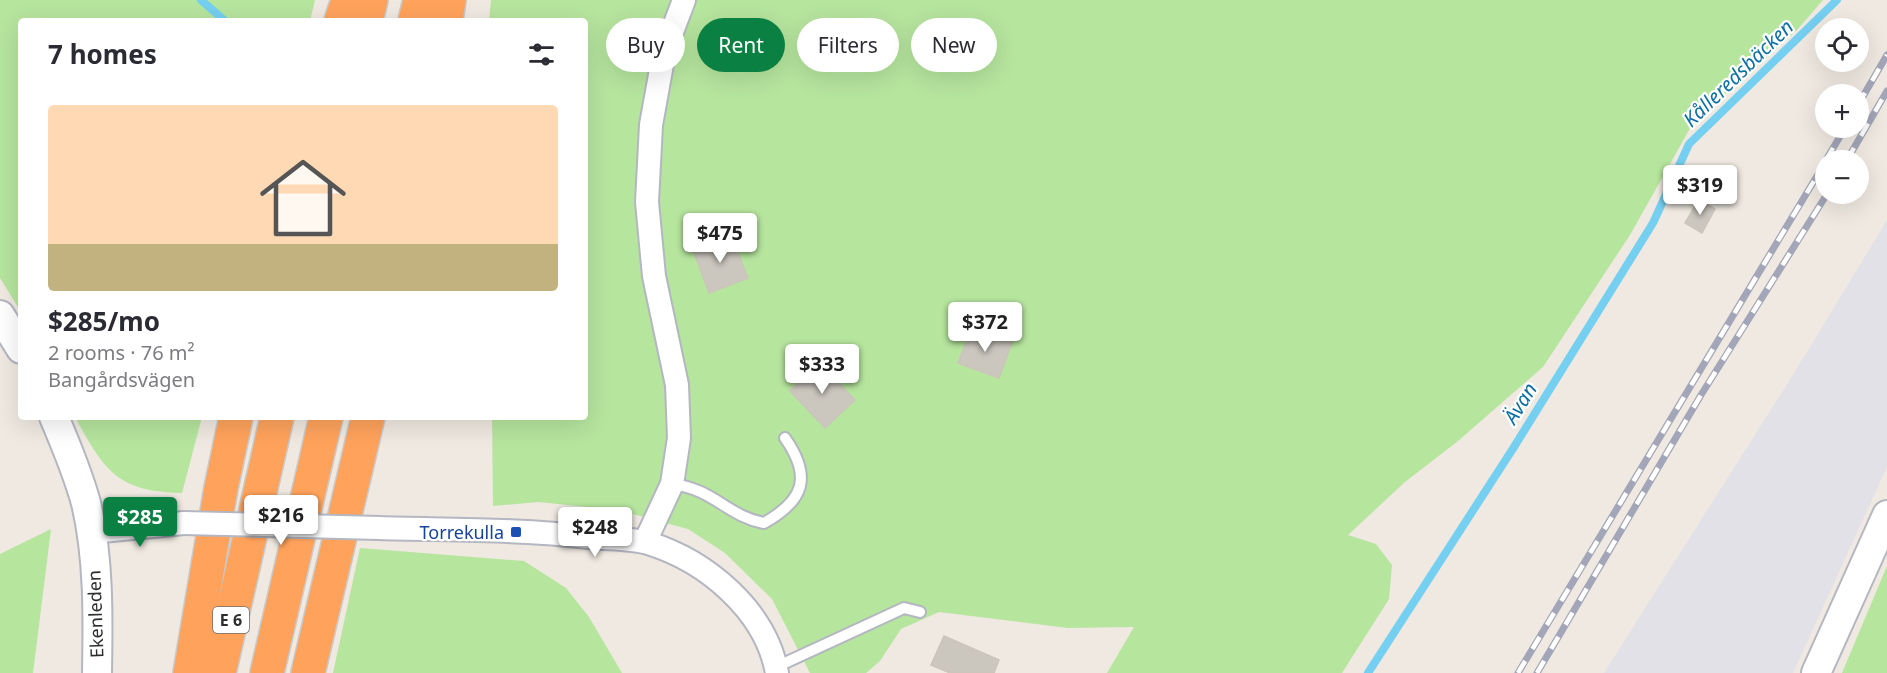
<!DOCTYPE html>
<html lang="en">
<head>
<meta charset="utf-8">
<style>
  :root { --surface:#fff; --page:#f2f2f3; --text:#2b2b33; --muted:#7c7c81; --line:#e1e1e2; --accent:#0b8043 }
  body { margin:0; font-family:"Noto Sans",sans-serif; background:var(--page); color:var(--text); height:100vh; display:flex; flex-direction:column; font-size:22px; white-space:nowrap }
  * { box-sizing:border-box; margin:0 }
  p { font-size:20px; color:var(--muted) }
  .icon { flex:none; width:33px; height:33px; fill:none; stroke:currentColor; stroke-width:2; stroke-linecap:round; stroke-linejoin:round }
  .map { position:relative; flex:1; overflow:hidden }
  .sheet { position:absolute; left:18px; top:18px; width:570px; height:402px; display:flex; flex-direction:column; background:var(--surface); border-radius:6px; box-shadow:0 6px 24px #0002 }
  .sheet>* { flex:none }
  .banner { position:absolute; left:606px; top:18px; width:570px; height:54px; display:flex; gap:12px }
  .controls { position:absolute; left:1815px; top:18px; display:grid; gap:12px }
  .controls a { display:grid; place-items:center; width:54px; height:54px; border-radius:50%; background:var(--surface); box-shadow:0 6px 24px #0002; font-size:30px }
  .price { position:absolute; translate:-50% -51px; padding:0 14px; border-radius:6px; background:#fff; color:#222; font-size:20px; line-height:39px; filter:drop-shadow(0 2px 3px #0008) }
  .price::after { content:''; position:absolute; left:50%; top:36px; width:18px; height:14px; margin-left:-9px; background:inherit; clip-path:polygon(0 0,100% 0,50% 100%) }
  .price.active { background:var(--accent); color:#fff }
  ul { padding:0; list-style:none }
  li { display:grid; align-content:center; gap:12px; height:318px; padding:0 30px }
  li+li { border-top:2px solid var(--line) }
  li span { display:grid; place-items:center; height:186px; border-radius:6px; color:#555 }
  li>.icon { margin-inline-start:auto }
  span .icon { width:108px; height:108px; fill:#fffc; stroke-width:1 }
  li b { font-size:26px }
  h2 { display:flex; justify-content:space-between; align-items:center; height:72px; padding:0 30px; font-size:26px }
  .chip { padding:0 21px; border-radius:27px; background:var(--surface); box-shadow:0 6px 24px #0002; font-size:21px; line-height:54px }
  .chip.active { background:var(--accent); color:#fff }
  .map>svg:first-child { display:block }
  .industrial { fill:#e3e1e8 }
  .green { fill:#b6e59e }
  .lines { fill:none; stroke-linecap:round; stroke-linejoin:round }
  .stream { stroke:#75cff0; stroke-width:8 }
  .building { fill:#cbc7bf; stroke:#cbc5ba; stroke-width:1.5 }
  .service-casing { stroke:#b4b7c1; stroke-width:14 }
  .minor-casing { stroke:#b4b7c1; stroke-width:26 }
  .tertiary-casing { stroke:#b4b7c1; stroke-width:32 }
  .motorway-casing { stroke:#c9c9c9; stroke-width:36 }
  .service { stroke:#fff; stroke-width:10 }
  .minor { stroke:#fff; stroke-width:22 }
  .tertiary { stroke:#fff; stroke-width:28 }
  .motorway { stroke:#ffa35c; stroke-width:33 }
  .rail-casing { stroke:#a3a6b8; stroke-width:7 }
  .rail { stroke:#fff; stroke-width:4.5; stroke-dasharray:14; stroke-linecap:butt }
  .minor-bridge-casing { stroke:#b4b7c1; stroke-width:26; stroke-linecap:butt }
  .minor-bridge { stroke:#fff; stroke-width:22 }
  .transit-dot { fill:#1a4fb4; stroke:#fff; stroke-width:2 }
  .labels { text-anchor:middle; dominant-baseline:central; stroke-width:4.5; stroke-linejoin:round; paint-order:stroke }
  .shield { fill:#fff; stroke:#6d6d6d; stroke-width:1.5 }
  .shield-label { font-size:16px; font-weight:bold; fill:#2e2e2e }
  .transit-label { font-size:18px; fill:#164399; stroke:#fff; text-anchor:end }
  .street-label { font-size:18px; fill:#2e2e2e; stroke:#fff }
  .water-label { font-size:20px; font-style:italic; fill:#0d6fa3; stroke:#fff }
</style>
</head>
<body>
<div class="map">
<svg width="1887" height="673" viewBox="0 0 1887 673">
  <rect width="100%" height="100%" fill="#efe9e1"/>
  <path class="industrial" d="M1887,220V467L1793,673H1604L1796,370Z"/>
  <g class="green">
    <path d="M0,0H315L310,21H21V312L0,278Z"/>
    <path d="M491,0H1823L1797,30L1693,123L1630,235L1543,367L1458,441L1405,482L1348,535L1376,544L1392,565L1389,599L1342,673H1107L1134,627L1068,628L939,612L901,629L880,661L866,673H810L772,599L725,553L688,529L618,510L538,502L493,506L492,417H585V21H489Z"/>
    <path d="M75,417H202L182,493C117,492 104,470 75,417Z"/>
    <path d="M51,529L33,673H0V554Z"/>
    <path d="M360,548L524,561L566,588L589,617L622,673H333Z"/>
    <path d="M1887,566V673H1842Z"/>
  </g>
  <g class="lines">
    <g class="stream">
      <path d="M201,0L225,21"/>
      <path d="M1368,673L1514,447L1653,223L1689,144L1837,0"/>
    </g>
  </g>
  <g class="building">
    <path d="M1699,199L1715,209L1702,233L1685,223Z"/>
    <path d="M731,235L748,278L709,293L693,250Z"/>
    <path d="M972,327L1012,343L999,378L958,363Z"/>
    <path d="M819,362L855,400L825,428L790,391Z"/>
    <path d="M944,636L999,660L994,673H950L931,665Z"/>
  </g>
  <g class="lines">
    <g class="service-casing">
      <g id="service">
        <path d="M672,484C714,489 727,516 764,523C803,501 813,478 785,438"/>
        <path d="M776,667L904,608L920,612"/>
      </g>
    </g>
    <g class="minor-casing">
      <g id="minor">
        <path d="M379,528C449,530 520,529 589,537C608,539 630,538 648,543C707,561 766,611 777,673"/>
        <path d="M91,532L184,523"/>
        <path d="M645,542L672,484L679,438L677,385L654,276L647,202L651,125L664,53L684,0"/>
      </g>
    </g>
    <g class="tertiary-casing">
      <g id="tertiary">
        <path d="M0,315L21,349"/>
        <path d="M54,417C66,445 78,474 86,503C99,558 98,618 97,673"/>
        <path d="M1816,673L1887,515"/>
      </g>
    </g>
    <g class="motorway-casing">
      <g id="motorway">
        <path d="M341,21L348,0"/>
        <path d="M366,21L371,0"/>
        <path d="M415,21L420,0"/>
        <path d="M446,21L449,0"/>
        <path d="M190,673L221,488L236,417"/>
        <path d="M219,673L277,417"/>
        <path d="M267,673L326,417"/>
        <path d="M308,673L368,417"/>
      </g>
    </g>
    <use href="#service" class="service"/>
    <use href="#minor" class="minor"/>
    <use href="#tertiary" class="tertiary"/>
    <use href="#motorway" class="motorway"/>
    <g class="rail-casing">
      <g id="rail">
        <path d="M1858,105L1887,55"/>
        <path d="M1826,160L1845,128"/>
        <path d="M1847,160L1887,91"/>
        <path d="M1518,673L1826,161"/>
        <path d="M1537,673L1701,395L1827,194"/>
      </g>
    </g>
    <use href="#rail" class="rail"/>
    <g class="minor-bridge-casing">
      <path id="minor-bridge" d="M184,523L379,528"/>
    </g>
    <use href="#minor-bridge" class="minor-bridge"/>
  </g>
  <rect class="transit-dot" x="510" y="526" width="12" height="12" rx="3"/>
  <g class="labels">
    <rect class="shield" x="213" y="607" width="36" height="26" rx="4.5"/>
    <g class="shield-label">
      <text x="231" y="620">E 6</text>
    </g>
    <g class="transit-label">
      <text x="504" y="532">Torrekulla</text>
    </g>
    <g class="street-label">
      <text transform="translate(95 614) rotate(-92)">Ekenleden</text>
    </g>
    <g class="water-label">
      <text transform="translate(1738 73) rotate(-44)">Kålleredsbäcken</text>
      <text transform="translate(1520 403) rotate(-58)">Ävan</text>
    </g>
  </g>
</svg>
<div class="controls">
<a><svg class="icon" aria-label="locate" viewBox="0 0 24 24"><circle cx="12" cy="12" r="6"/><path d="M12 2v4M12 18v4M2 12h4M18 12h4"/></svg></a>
<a>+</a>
<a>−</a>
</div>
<b class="price" style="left:1700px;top:216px">$319</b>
<b class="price" style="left:720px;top:264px">$475</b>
<b class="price" style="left:985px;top:353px">$372</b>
<b class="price" style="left:822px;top:395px">$333</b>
<b class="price" style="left:281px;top:546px">$216</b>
<b class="price active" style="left:140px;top:548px">$285</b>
<b class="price" style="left:595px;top:558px">$248</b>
<div class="banner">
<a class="chip">Buy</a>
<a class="chip active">Rent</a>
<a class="chip">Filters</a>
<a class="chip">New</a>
</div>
<section class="sheet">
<h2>7 homes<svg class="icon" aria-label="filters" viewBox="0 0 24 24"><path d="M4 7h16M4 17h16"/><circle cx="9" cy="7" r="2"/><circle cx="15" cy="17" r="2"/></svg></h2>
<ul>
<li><span style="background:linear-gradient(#ffd9b3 75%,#c2b280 0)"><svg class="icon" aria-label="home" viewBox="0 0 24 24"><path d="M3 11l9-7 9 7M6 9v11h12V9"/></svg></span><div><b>$285/mo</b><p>2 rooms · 76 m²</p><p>Bangårdsvägen</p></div></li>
</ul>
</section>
</div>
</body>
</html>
